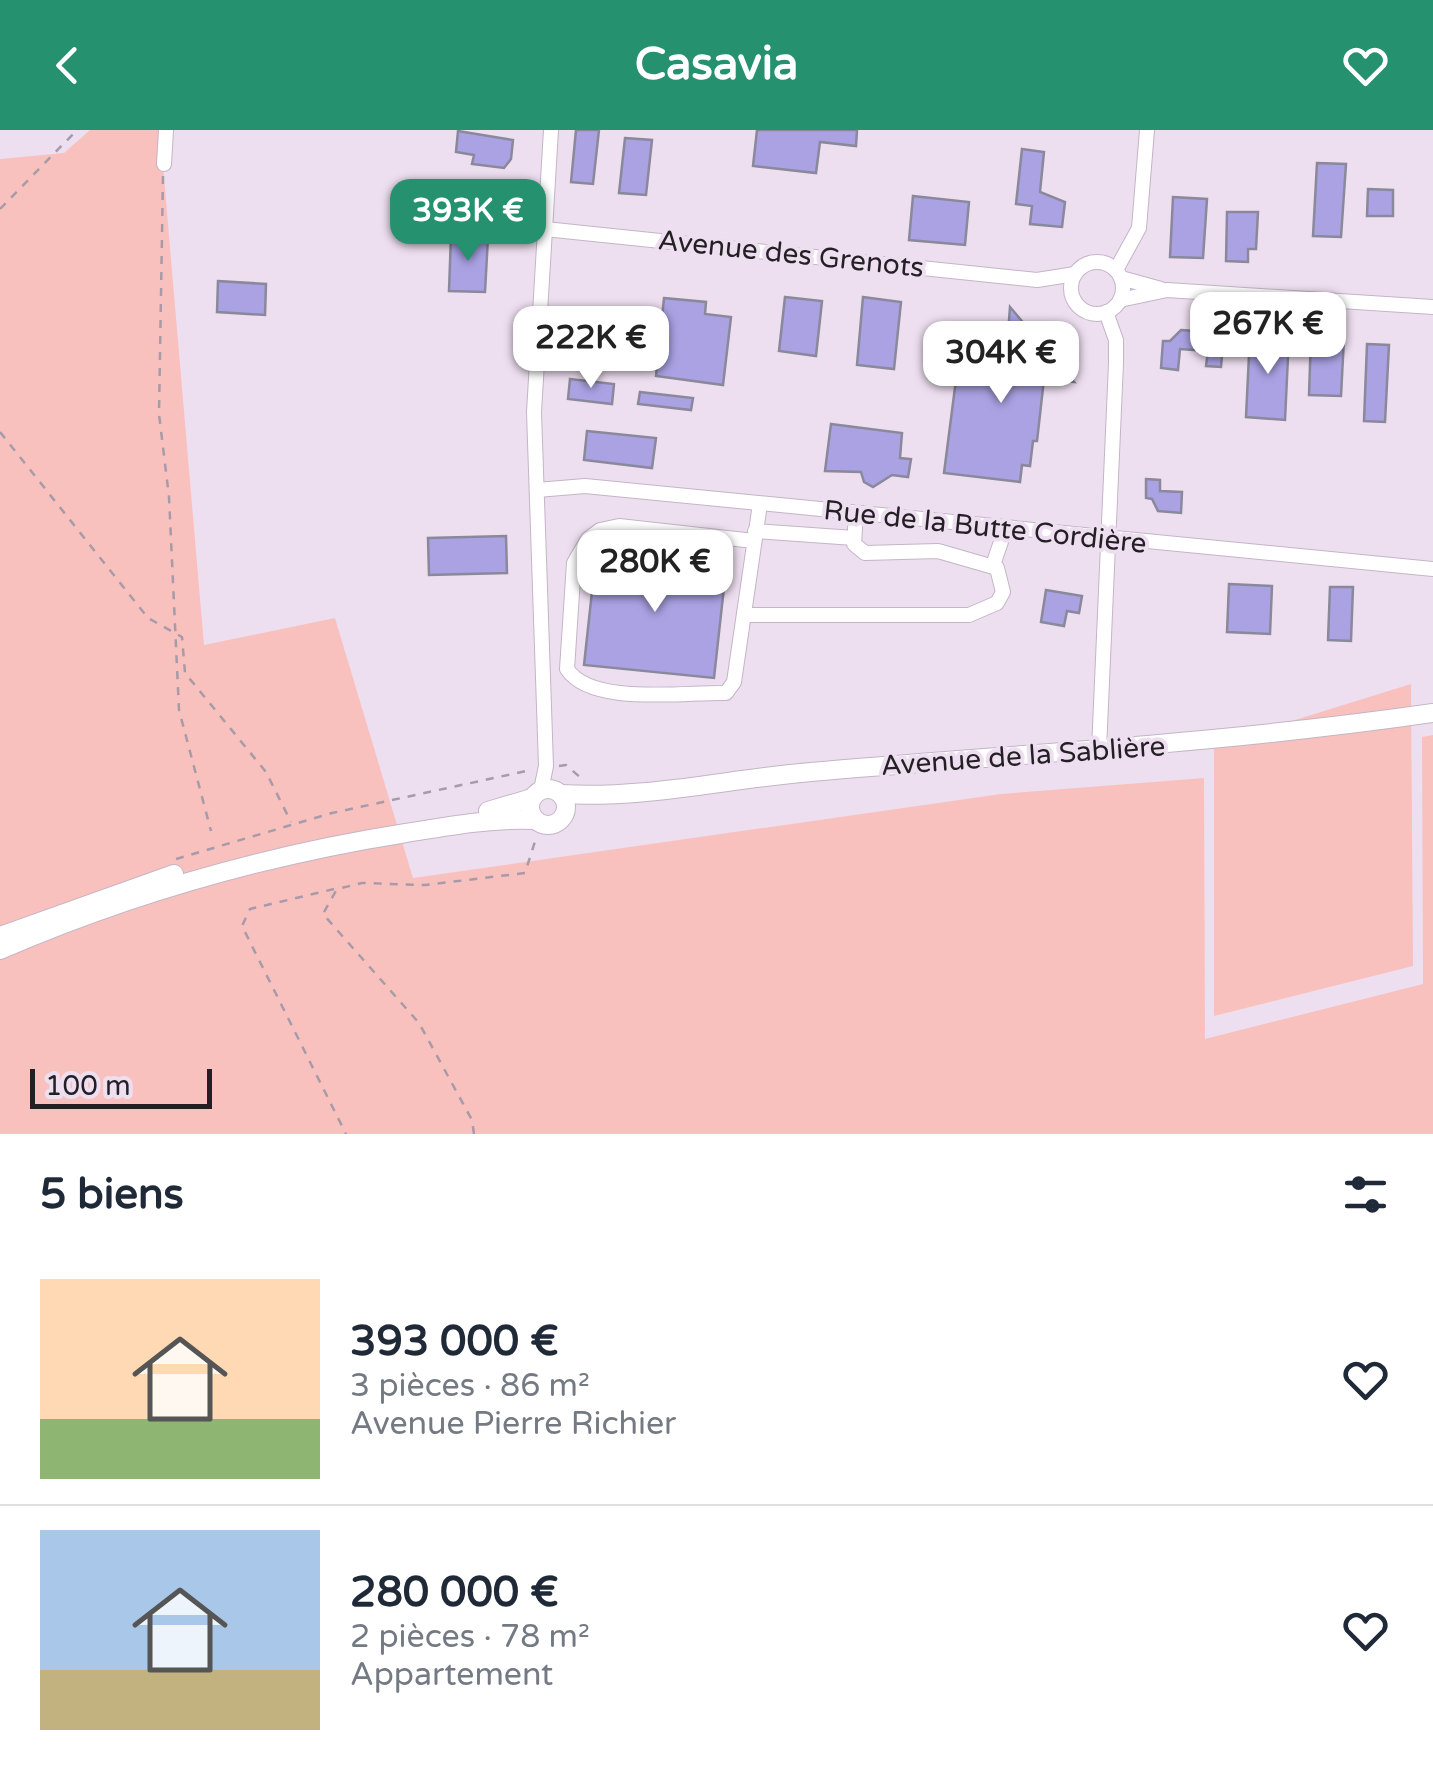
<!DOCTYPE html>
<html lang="fr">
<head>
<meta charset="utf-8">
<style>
  :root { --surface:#fff; --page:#f2f2f3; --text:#1f2937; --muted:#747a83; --line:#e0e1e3; --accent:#26916f }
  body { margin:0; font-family:"Varela Round",sans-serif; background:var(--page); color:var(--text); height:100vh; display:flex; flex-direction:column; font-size:38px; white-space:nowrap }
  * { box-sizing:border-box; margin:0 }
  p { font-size:32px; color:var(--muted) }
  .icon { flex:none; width:55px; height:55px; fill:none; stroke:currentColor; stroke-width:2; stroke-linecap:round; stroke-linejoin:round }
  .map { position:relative; height:1004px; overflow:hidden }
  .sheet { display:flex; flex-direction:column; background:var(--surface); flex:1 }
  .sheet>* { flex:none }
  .scale { position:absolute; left:30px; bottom:25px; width:182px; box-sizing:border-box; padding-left:10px; border:5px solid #241f25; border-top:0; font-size:28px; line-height:35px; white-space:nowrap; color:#241f25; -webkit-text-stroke:8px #eedff0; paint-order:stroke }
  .price { position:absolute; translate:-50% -85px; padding:0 22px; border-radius:20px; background:#fff; color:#222; font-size:32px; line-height:65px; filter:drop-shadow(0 2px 5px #0008) }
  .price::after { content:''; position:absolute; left:50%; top:60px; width:30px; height:22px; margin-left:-15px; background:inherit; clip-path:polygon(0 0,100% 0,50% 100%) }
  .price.on { background:var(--accent); color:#fff }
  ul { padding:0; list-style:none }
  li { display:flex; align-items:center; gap:30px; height:250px; padding:0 40px }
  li+li { border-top:2px solid var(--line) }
  li span { display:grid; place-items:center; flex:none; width:280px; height:200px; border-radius:0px; color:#555 }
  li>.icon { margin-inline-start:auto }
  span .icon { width:120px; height:120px; fill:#fffc; stroke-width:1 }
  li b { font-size:42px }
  h2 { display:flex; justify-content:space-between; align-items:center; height:120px; padding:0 40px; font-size:42px }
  header { display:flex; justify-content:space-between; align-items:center; height:130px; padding:0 40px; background:var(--accent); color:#fff; font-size:45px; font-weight:700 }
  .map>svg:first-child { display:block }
  .green { fill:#f9c1be }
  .building { fill:#aba2e3; stroke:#8a889b; stroke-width:2.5 }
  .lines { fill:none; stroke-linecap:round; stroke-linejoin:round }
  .minor-casing { stroke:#c3b5c6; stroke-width:16 }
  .major-casing { stroke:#c3b5c6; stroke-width:20 }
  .path { stroke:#a69ba8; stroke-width:2.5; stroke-dasharray:8 8; stroke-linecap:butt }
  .minor { stroke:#fff; stroke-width:14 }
  .major { stroke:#fff; stroke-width:18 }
  .labels { text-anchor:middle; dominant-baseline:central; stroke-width:8; stroke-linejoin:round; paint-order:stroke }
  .street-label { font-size:28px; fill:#241f25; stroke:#eedff0 }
</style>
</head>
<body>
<header><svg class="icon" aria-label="back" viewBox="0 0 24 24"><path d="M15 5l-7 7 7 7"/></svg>Casavia<svg class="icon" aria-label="heart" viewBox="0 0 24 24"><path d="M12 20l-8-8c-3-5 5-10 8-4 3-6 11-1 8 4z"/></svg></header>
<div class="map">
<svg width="1433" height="1004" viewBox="0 0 1433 1004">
  <rect width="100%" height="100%" fill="#eedff0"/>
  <g class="green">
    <path d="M90,0H160L204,515L335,488L413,748L1001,664L1204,648L1205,909L1423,854L1422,607L1433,605V1004H0V29L64,23Z"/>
    <path d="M1411,554L1413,836L1214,886V615Z"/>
  </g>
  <g class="building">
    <path d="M576,0H599L593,54L571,52Z"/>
    <path d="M757,0H857L856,16L820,12L816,43L753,36Z"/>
    <path d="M458,1L513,10L511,29L504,38L472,34L474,25L456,22Z"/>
    <path d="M625,8L652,10L646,65L619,63Z"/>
    <path d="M1022,19L1044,22L1040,62L1065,72L1062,97L1030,94L1032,76L1016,74Z"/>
    <path d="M1317,33L1346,34L1341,107L1313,106Z"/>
    <path d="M1368,59L1393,60V86H1367Z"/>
    <path d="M913,66L969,72L965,115L909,110Z"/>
    <path d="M1173,67L1207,69L1203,128L1170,127Z"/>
    <path d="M1227,82H1258L1256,119H1248V132L1226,131Z"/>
    <path d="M451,105L488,107L485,162L449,161Z"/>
    <path d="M218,151L266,154L265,185L217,182Z"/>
    <path d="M785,167L822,171L816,226L779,221Z"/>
    <path d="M863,167L901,172L894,239L857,235Z"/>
    <path d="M664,168L706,172L705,184L731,187L723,255L656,246Z"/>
    <path d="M1010,177L1027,197L1038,198L1055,216L1054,229L1074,252L1044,249L1037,311H1033L1030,336L1022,335L1020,352L944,343L958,234L991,239L997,203L1008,204Z"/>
    <path d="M1181,200L1224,203L1221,237L1206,236L1208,221L1180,219L1178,240L1161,238L1163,211H1170Z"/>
    <path d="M1250,204L1289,206L1285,290L1246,287Z"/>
    <path d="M1311,206L1344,208L1341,266L1309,265Z"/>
    <path d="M1367,214L1389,215L1385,292L1364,291Z"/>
    <path d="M570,249L614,254L612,274L568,269Z"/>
    <path d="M640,262L693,268L691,280L638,274Z"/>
    <path d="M831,294L902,303L900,328L911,329L908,347L892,345L873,357L864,352L861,342L825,341Z"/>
    <path d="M587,301L656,308L652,338L584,330Z"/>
    <path d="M1146,349L1160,350V361L1182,362L1181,383L1158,381L1152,369L1146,368Z"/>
    <path d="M506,406L507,443L429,445L428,408Z"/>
    <path d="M596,425L683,428L726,439L714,548L584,535Z"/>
    <path d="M1229,454L1272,456L1270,504L1227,502Z"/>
    <path d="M1330,457H1353L1351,511L1328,510Z"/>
    <path d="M1046,460L1082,466L1079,483L1067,481L1064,496L1041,492Z"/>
  </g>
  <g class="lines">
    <g class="minor-casing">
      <g id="minor">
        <path d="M164,34L166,0"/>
        <path d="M545,99L1037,150L1075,144"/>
        <circle cx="1097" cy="158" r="26"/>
        <path d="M1116,140L1139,98L1147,0"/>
        <path d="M1121,148L1161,159"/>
        <path d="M1120,170L1167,160L1433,177"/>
        <path d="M537,360L585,356L1433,439"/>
        <path d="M755,401L854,408"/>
        <path d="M754,411L619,396L600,400L588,409L574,433L567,539C591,576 683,562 726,563L734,552L760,374"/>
        <path d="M993,435L1005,400"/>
        <path d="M744,485H969L997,473L1003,462L997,438L938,421L865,423L854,414L856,384"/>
        <path d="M1099,620L1116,233V210L1106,182"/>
        <path d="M541,660L546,636L534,282L551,0"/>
      </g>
    </g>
    <g class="major-casing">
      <g id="major">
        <circle cx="548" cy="677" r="18"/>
        <path d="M561,664C646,669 727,649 811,642C1019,624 1226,613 1433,583"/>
        <path d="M488,681L532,668"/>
        <path d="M0,806L174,744"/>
        <path d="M0,820C130,764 267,725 406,703C449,696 492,688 536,690"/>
      </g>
    </g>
    <g class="path">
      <path d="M163,46L159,284L169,367L179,580L211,701"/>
      <path d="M0,79L77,0"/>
      <path d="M0,302L148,488L182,507L185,543L266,642L291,692"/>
      <path d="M559,636L566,635L581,648"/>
      <path d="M176,729L332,683L531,640"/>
      <path d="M334,759L250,779L242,796L346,1004"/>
      <path d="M474,1004L472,990L419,893L323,784L337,759L362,753L425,755L525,743L537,705"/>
    </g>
    <use href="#minor" class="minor"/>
    <use href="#major" class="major"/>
  </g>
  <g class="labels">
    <g class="street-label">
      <text transform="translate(791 124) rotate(6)">Avenue des Grenots</text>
      <text transform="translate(985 397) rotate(6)">Rue de la Butte Cordière</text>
      <text transform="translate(1023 626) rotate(-4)">Avenue de la Sablière</text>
    </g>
  </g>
</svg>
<div class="scale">100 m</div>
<b class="price on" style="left:468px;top:134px">393K €</b>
<b class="price" style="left:1268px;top:247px">267K €</b>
<b class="price" style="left:591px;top:261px">222K €</b>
<b class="price" style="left:1001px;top:276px">304K €</b>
<b class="price" style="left:655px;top:485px">280K €</b>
</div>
<section class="sheet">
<h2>5 biens<svg class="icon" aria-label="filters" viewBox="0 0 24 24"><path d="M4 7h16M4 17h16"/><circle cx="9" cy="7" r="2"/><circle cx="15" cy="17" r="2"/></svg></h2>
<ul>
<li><span style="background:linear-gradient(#ffd9b3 70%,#8fb573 0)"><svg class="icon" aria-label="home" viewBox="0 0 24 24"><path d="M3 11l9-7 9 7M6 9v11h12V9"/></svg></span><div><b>393 000 €</b><p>3 pièces · 86 m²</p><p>Avenue Pierre Richier</p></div><svg class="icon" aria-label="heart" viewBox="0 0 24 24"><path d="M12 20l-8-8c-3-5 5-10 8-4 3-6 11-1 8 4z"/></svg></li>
<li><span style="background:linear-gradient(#a9c7e8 70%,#c2b280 0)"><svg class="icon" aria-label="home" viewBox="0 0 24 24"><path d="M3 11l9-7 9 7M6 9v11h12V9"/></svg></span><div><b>280 000 €</b><p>2 pièces · 78 m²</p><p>Appartement</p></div><svg class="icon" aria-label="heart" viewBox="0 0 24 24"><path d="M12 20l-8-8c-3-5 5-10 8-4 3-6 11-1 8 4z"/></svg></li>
</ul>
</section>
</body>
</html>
